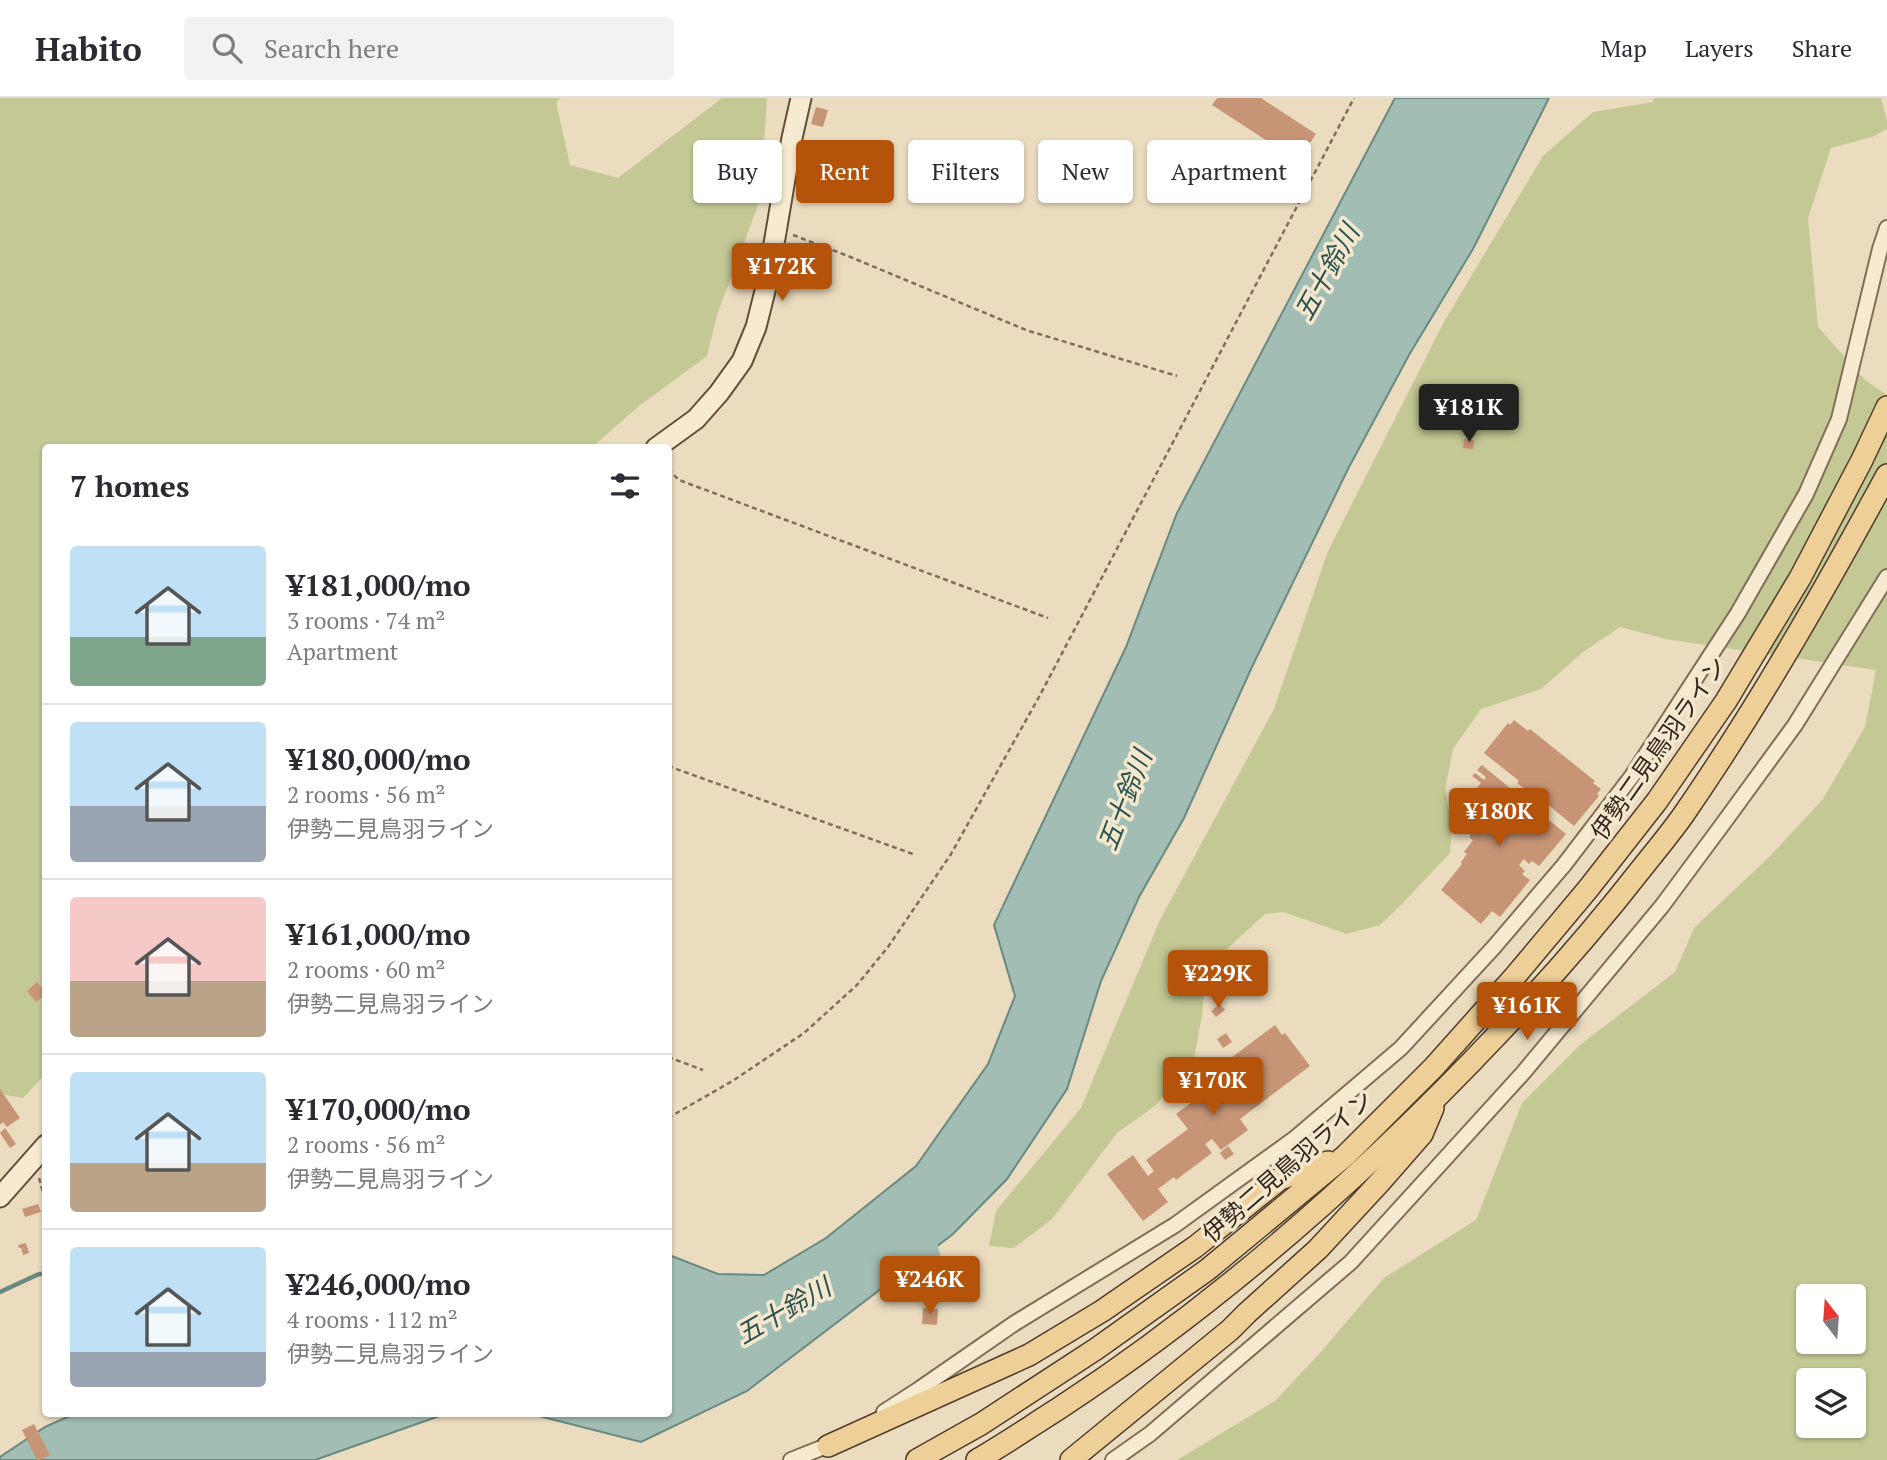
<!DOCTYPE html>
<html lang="en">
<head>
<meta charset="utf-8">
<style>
  :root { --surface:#fff; --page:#f2f2f3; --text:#2b2b33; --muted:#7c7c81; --line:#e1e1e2; --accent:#b45309 }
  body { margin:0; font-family:"PT Serif","Noto Sans JP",serif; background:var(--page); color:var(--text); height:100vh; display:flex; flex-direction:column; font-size:26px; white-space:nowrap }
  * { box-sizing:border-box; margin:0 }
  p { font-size:23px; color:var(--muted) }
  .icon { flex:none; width:38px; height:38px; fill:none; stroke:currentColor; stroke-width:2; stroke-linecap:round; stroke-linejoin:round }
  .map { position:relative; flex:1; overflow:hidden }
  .drawer { position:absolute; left:42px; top:346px; width:630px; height:973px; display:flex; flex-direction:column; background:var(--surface); border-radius:7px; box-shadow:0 2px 5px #0004 }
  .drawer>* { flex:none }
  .guide { position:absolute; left:693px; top:42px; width:665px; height:63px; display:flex; gap:14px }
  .needle { width:46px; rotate:343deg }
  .controls { position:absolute; left:1796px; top:1186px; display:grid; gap:14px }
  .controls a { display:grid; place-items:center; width:70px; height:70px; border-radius:7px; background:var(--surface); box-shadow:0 2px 5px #0004; font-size:35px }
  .price { position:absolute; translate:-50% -60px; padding:0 16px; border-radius:7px; background:var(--accent); color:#fff; font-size:23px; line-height:46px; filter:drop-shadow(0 2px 4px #0008) }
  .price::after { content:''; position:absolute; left:50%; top:42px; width:21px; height:16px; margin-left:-10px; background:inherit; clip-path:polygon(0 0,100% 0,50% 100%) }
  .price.active { background:#222; color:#fff }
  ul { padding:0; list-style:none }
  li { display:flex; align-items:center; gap:21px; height:175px; padding:0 28px }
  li+li { border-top:2px solid var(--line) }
  li span { display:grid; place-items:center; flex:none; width:196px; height:140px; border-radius:7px; color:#555 }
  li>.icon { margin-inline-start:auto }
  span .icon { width:84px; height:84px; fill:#fffc; stroke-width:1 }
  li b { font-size:30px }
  h2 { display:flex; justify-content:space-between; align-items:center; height:84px; padding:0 28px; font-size:30px }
  .chip { padding:0 24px; border-radius:7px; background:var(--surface); box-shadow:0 2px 5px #0004; font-size:24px; line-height:63px }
  .chip.active { background:var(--accent); color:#fff }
  header { display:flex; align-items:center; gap:42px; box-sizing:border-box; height:98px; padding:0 35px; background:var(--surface); border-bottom:2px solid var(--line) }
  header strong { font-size:33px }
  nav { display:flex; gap:38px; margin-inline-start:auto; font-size:24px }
  .search { width:490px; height:63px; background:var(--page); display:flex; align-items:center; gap:18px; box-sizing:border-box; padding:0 24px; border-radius:7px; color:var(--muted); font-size:26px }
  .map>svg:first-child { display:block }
  .green { fill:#c3c894; fill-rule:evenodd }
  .water { fill:#a2bdb4; stroke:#6a8981; stroke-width:2 }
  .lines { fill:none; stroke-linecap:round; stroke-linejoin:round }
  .stream { stroke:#6a8981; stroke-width:4.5 }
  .river { stroke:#a2bdb4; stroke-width:28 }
  .building { fill:#c79576 }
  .street-casing { stroke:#826d58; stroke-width:18 }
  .secondary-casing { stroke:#644e3c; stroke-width:23 }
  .primary-casing { stroke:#503c2d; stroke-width:24 }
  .path { stroke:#826d58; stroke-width:2.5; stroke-dasharray:5 3.5; stroke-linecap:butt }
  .street { stroke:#f6ead1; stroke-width:14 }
  .secondary { stroke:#f6ead1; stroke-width:19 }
  .primary { stroke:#edcf97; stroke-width:21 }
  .labels { text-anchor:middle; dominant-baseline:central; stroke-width:7; stroke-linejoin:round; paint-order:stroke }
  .street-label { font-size:24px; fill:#32261c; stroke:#f3e7ce }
  .water-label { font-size:26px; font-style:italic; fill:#2c514e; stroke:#f3e7ce }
</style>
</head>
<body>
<header>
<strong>Habito</strong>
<div class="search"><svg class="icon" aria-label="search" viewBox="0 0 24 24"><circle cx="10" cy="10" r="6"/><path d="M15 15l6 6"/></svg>Search here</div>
<nav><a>Map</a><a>Layers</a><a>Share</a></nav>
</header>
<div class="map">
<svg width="1887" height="1362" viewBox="0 0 1887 1362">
  <rect width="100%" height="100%" fill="#ebdcbf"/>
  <g class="green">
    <path d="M0,0H561L556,4L570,67L618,80L722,0H767L760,102L717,217L707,258L639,308L591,350H46V975L23,1000L0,996Z"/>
    <path d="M1654,0H1881L1887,23V31L1872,39L1831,50L1808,120L1818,229L1865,282L1887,297V1362H1177L1275,1303L1319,1256L1384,1180L1476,1122L1522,1005L1580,947L1675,874L1694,830L1770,758L1823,701L1865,629L1876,572L1665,541L1620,529L1583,554L1541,591L1481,611L1453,651L1445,692L1452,730L1450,755L1399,809L1380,827L1347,836L1283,814L1265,816L1206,870L1202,917L1194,961L1156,1007L1117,1035L1052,1121L1014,1150L989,1148L996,1113L1081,1010L1160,822L1274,611L1328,453L1445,222L1543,58L1593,14L1653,4ZM1808,1199H1853V1244H1808ZM1808,1283H1853V1328H1808Z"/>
  </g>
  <g class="water">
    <path d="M1395,0H1549L1473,151L1409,257L1348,371L1251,571L1184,720L1139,799L1101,883L1067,991L1007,1081L953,1136L747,1293L641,1344L531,1316H668L669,1157L718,1176L764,1177L826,1140L916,1068L988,966L1015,898L994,827L1126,549L1177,415Z"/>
    <path d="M74,1316H445L315,1362H0V1359L45,1329Z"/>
  </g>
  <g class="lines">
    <path class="stream" d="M0,1194L39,1176H46"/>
    <path class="river" d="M919,1128L930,1176"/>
  </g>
  <g class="building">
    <path d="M1217,0H1261L1316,36L1298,63L1212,7Z"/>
    <path d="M816,9L828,12L823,29L811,26Z"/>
    <path d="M1464,341L1474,342L1473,351L1463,350Z"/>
    <path d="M1514,622L1528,633L1530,631L1595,683L1593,685L1601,691L1597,696L1599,698L1574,728L1530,692L1529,694L1517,685L1519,683L1484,655L1508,625L1510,627Z"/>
    <path d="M1482,667L1566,736L1539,768L1532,763L1529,766L1524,761L1519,767L1525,773L1522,776L1530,782L1500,819L1492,813L1481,826L1441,792L1462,766L1461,764L1467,756L1464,754L1473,742L1470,740V728L1476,720L1462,708L1481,685L1472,678L1475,675L1484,682L1486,679L1477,672Z"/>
    <path d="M37,884L46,896L36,904L27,893Z"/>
    <path d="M1220,906L1225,912L1216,919L1211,913Z"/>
    <path d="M1275,927L1282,937L1285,935L1310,968L1240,1021L1248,1032L1221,1052L1212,1041L1205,1046L1212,1055L1176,1082L1174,1079L1158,1091L1168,1104L1143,1123L1107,1076L1133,1057L1148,1078L1154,1073L1146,1062L1188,1031L1176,1016L1192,1004L1189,1000L1196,996L1192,989L1217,971L1223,979L1230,973L1224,965Z"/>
    <path d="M1226,935L1232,944L1223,950L1217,941Z"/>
    <path d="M0,991L20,1020L7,1029L3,1024L0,1027Z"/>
    <path d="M5,1030L16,1046L10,1050L0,1035Z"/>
    <path d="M1228,1048L1234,1056L1225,1062L1220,1055Z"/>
    <path d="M38,1106L41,1114L25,1119L22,1111Z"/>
    <path d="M26,1145L29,1155L23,1157L21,1150H19L18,1147Z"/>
    <path d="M923,1210L938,1211L937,1227L922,1226Z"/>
    <path d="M34,1326L50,1357L40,1362H37L22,1332Z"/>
  </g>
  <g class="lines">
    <g class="street-casing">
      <g id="street">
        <path d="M884,1314L918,1292L1015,1225L1175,1127L1294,1041L1401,950L1494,849L1564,767L1632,678L1738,515L1806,396L1839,321L1880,151L1887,130"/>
        <path d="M791,1362L834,1345"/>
        <path d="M1113,1362L1150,1336L1351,1164L1523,975L1662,808L1725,723L1795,627L1887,479"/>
      </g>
    </g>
    <g class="secondary-casing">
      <g id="secondary">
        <path d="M656,350L696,321L719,295L742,263L756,229L768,181L792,40L801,0"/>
        <path d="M0,1099L46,1047"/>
      </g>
    </g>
    <g class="primary-casing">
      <g id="primary">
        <path d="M828,1348L1029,1257L1102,1213L1195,1149L1280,1081L1328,1064"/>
        <path d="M917,1362L981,1326L1096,1251L1207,1172L1345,1058L1434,969L1516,877L1588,791L1657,703L1726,603L1800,480L1862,362L1887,309"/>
        <path d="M977,1362C1005,1346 1031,1328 1058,1311C1220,1205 1366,1076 1499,935C1551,881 1600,824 1646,765C1659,749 1672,733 1684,716C1759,607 1824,493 1887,377"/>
        <path d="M1071,1362L1230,1232L1247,1215L1318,1151L1380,1084L1422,1036L1433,1010"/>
      </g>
    </g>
    <g class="path">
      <path d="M793,137L848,158L1026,232L1177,278"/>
      <path d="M668,371L679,382L1048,520"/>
      <path d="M668,668L913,756"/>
      <path d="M668,959L703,972"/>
      <path d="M668,1020L734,982L804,935L857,887L888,849L951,756L1039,599L1354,0"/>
      <path d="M39,1080L46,1105"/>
    </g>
    <use href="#street" class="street"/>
    <use href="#secondary" class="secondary"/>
    <use href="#primary" class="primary"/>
  </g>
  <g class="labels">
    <g class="street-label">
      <text transform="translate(1658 650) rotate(-55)">伊勢二見鳥羽ライン</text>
      <text transform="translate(1287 1068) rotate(-41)">伊勢二見鳥羽ライン</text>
    </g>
    <g class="water-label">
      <text transform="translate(1326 174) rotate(-61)">五十鈴川</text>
      <text transform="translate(1124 702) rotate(-69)">五十鈴川</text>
      <text transform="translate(783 1212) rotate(-30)">五十鈴川</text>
    </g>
  </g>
</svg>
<div class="controls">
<a><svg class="needle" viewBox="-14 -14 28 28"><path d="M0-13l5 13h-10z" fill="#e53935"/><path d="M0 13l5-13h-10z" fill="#7c7c81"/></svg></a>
<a><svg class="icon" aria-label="layers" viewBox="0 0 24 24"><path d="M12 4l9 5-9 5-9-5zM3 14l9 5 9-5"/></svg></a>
</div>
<b class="price" style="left:782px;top:205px">¥172K</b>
<b class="price active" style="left:1469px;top:346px">¥181K</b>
<b class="price" style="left:1499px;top:750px">¥180K</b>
<b class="price" style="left:1218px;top:912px">¥229K</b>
<b class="price" style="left:1527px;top:944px">¥161K</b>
<b class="price" style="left:1213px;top:1019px">¥170K</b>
<b class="price" style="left:930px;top:1218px">¥246K</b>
<div class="guide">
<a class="chip">Buy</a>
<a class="chip active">Rent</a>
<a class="chip">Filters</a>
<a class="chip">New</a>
<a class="chip">Apartment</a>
</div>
<section class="drawer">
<h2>7 homes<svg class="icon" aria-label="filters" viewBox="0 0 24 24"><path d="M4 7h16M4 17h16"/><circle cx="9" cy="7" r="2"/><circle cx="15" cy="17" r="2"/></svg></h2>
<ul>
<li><span style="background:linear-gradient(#bfe0f5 65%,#7fa58c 0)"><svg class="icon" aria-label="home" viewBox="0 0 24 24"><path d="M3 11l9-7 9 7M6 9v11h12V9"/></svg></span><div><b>¥181,000/mo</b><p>3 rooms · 74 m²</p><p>Apartment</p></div></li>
<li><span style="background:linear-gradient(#bfe0f5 60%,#9aa5b1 0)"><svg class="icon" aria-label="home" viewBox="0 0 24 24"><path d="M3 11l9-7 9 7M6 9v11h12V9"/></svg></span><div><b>¥180,000/mo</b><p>2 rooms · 56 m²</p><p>伊勢二見鳥羽ライン</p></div></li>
<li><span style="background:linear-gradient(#f6c9c9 60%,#b9a48a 0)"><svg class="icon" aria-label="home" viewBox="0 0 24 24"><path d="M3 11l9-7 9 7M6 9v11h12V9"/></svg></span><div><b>¥161,000/mo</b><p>2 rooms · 60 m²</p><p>伊勢二見鳥羽ライン</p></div></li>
<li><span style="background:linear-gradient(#bfe0f5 65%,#b9a48a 0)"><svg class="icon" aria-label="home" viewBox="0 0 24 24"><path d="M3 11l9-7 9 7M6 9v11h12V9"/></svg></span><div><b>¥170,000/mo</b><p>2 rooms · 56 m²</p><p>伊勢二見鳥羽ライン</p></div></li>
<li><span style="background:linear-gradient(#bfe0f5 75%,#9aa5b1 0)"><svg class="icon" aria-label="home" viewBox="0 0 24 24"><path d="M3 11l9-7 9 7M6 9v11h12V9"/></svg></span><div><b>¥246,000/mo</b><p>4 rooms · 112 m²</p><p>伊勢二見鳥羽ライン</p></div></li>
</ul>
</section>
</div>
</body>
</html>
